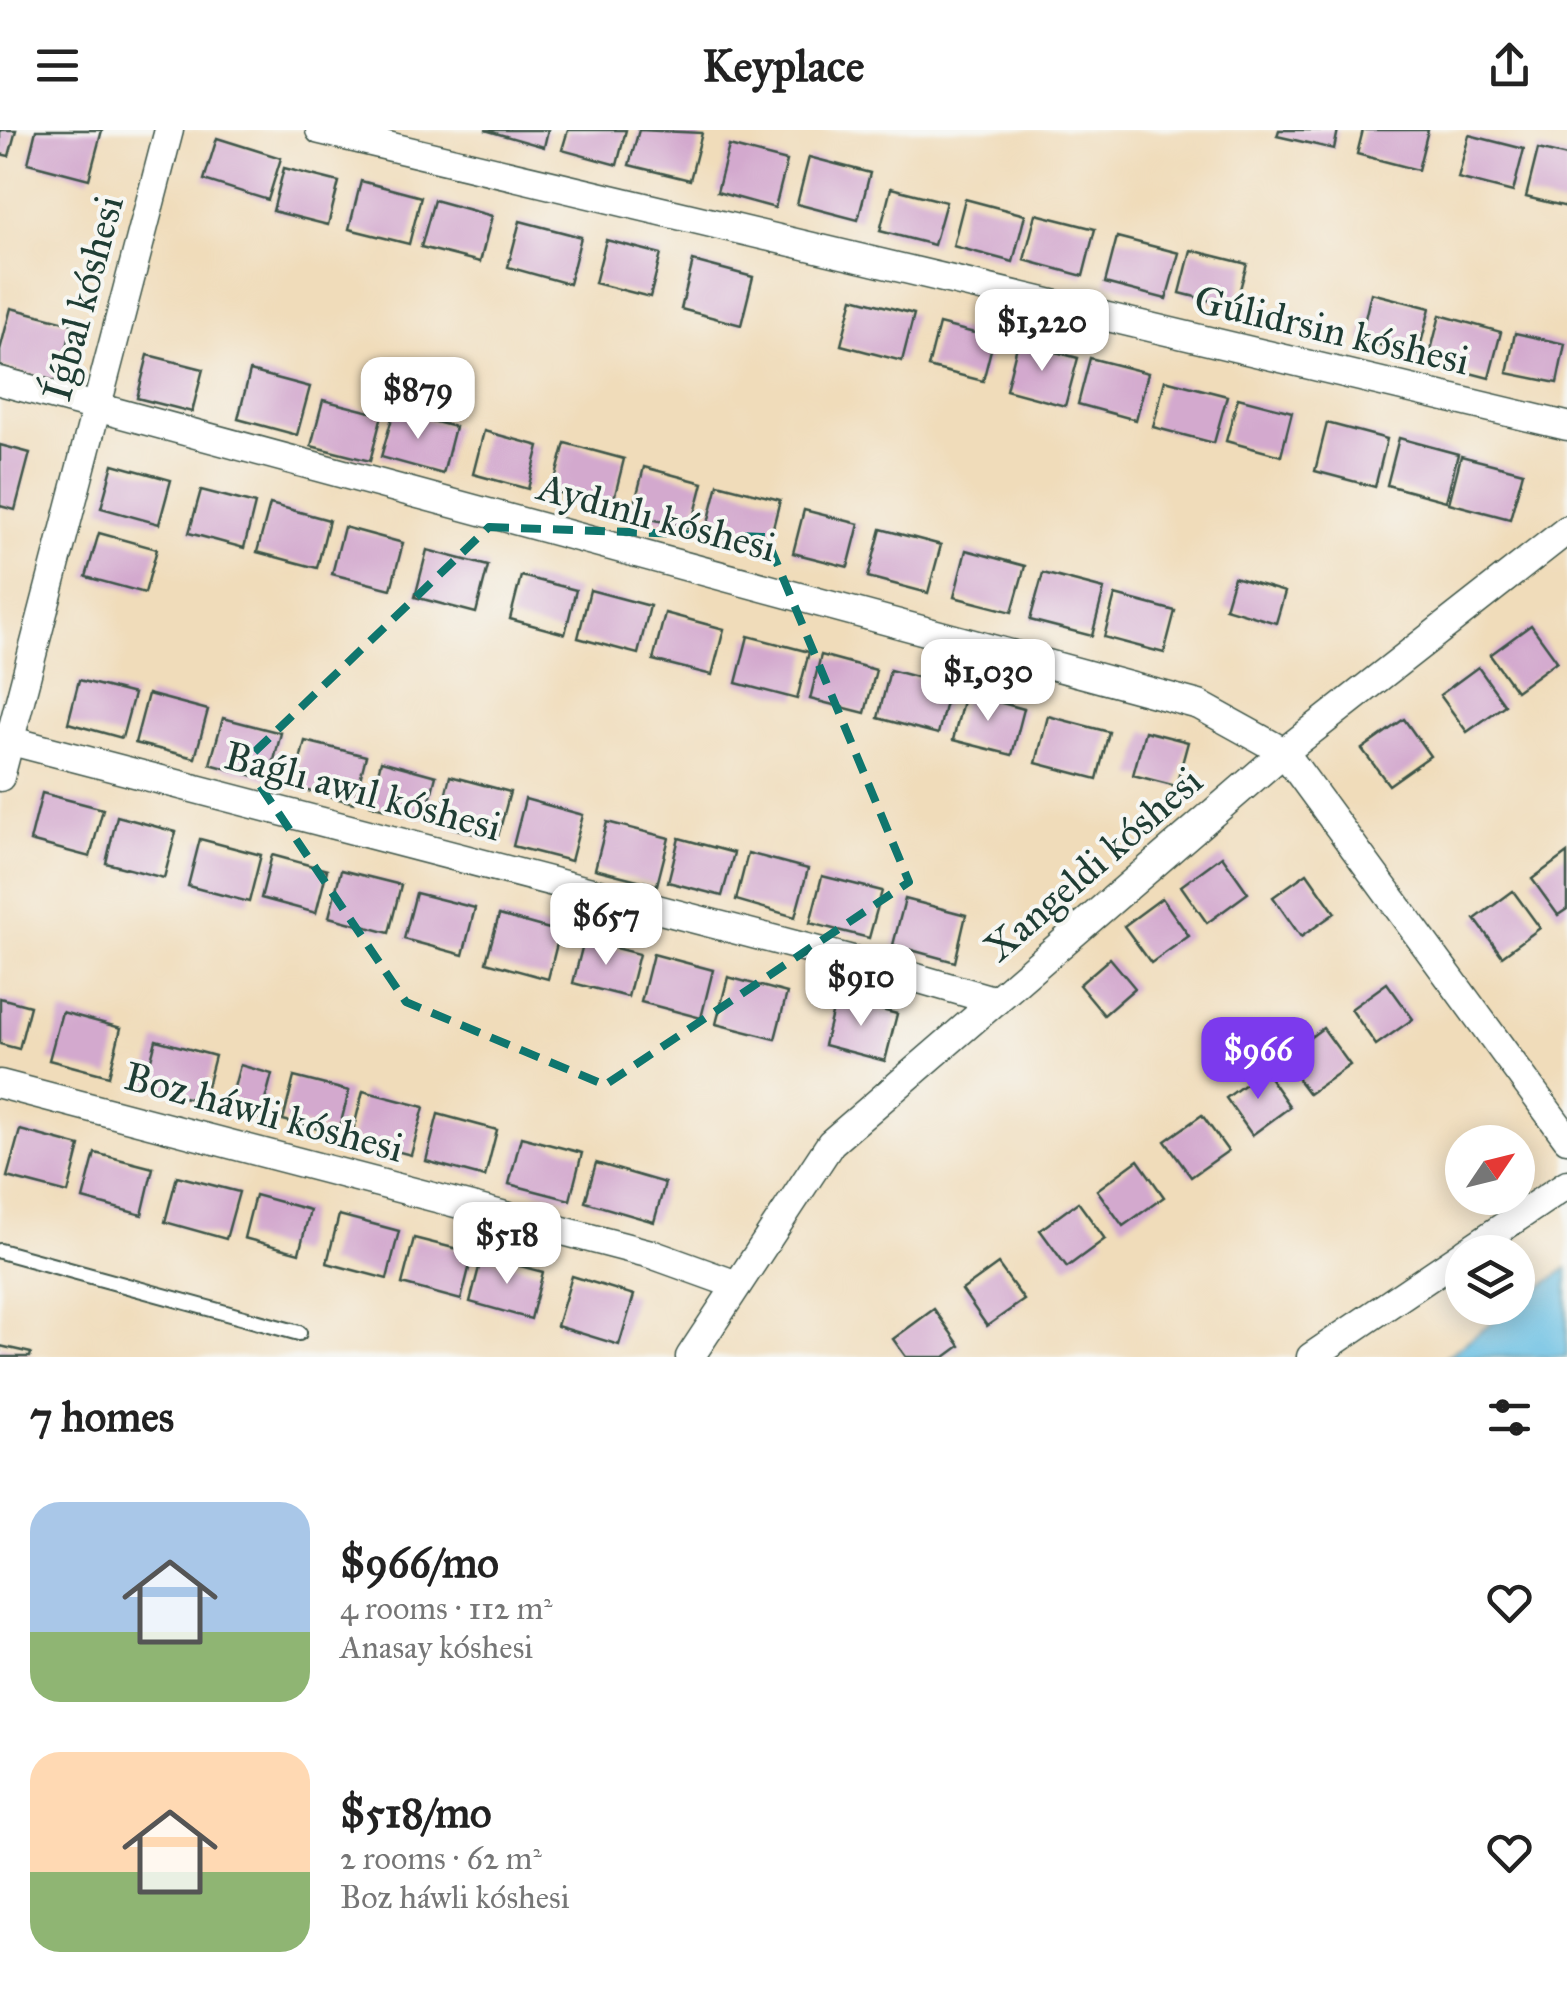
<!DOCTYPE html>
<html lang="en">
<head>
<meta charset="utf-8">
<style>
  :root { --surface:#fff; --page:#f2f2f2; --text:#222; --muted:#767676; --accent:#7c3aed }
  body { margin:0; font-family:"IM FELL Great Primer",serif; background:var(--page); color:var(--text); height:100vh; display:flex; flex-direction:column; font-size:38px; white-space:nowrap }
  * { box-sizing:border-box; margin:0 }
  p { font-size:32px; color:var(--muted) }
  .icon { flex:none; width:55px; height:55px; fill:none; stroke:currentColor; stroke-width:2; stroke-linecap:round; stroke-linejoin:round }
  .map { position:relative; height:1227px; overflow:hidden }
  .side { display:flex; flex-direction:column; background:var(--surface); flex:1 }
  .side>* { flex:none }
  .needle { width:65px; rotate:55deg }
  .controls { position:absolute; left:1445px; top:995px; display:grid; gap:20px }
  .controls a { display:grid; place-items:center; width:90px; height:90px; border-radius:50%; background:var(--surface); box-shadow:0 5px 25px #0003; font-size:50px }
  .price { position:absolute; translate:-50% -85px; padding:0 22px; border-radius:20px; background:#fff; color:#222; font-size:32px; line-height:65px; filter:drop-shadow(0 2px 5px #0008) }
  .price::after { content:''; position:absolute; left:50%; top:60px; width:30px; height:22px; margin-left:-15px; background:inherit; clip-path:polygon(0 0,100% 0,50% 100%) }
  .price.current { background:var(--accent); color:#fff }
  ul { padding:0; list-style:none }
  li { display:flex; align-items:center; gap:30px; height:250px; padding:0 30px }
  li span { display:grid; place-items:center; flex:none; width:280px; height:200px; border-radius:30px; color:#555 }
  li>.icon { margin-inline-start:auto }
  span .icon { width:120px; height:120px; fill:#fffc; stroke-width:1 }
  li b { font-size:42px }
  h2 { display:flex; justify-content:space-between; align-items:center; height:120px; padding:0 30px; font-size:42px }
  header { display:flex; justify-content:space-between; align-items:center; height:130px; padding:0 30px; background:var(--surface); font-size:45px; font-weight:800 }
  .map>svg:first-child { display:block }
  .water { fill:#65bde2; stroke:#427d8b; stroke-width:2.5 }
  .building { fill:#d3a9ce }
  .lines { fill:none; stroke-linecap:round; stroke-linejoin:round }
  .service-casing { stroke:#3e5548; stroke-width:18 }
  .minor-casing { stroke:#3e5548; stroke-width:31 }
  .service { stroke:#fff; stroke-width:14 }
  .minor { stroke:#fff; stroke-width:28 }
  .marked { fill:none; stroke:#0f766e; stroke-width:8; stroke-dasharray:20 12; stroke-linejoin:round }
  .labels { text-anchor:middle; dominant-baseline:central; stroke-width:8; stroke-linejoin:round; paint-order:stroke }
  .street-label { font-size:40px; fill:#1f3d34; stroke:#f6f6f2 }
</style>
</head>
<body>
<header><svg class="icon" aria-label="menu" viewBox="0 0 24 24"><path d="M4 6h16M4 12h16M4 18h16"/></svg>Keyplace<svg class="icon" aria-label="share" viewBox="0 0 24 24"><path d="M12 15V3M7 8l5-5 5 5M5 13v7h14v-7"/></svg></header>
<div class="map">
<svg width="1567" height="1227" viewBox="0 0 1567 1227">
  <rect width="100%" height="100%" fill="#f6f6f2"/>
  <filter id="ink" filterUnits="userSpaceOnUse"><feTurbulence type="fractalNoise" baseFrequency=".01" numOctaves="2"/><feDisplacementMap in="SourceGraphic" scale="20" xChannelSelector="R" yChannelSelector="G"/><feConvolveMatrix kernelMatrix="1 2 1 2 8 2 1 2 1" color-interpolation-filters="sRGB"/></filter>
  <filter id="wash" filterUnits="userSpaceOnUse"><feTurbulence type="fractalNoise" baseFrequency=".0048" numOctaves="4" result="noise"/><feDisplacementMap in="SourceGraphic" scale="40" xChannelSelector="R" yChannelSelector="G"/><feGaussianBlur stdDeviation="2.25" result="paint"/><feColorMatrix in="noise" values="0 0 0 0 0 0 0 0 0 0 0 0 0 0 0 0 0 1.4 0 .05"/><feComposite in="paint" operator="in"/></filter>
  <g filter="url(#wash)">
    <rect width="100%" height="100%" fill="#f0dcba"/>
    <path class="water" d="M1567,1138V1227H1446Z"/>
    <g id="blocks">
      <g class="building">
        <path d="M0,0H16L9,26L0,24Z"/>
        <path d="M36,0H102L89,49L28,33Z"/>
        <path d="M485,0H548L544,17Z"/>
        <path d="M568,0H626L617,35L562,20Z"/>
        <path d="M639,0L702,3L690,50L629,35Z"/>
        <path d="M1279,0H1338L1334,19L1277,6Z"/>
        <path d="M1363,0H1428L1418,40L1357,24Z"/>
        <path d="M1469,5L1524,19L1513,62L1458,48Z"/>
        <path d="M217,8L281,28L268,70L204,50Z"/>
        <path d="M729,16L787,31L775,78L717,62Z"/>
        <path d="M1538,19L1567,26V77L1526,67Z"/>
        <path d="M809,27L870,43L858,90L797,74Z"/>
        <path d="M284,38L339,52L328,95L273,81Z"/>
        <path d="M361,51L421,67L409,114L349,99Z"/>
        <path d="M891,58L946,72L934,115L880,101Z"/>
        <path d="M965,69L1025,85L1013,132L953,116Z"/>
        <path d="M434,70L492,86L480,132L421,117Z"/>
        <path d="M1036,84L1095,99L1083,146L1024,130Z"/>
        <path d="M520,91L581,107L569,154L508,137Z"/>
        <path d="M1117,107L1179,123L1166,169L1105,153Z"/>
        <path d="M606,110L661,124L650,167L595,153Z"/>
        <path d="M1191,120L1247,134L1235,177L1180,163Z"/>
        <path d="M693,131L753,147L741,195L681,179Z"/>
        <path d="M1371,163L1430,178L1418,225L1360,210Z"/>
        <path d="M853,168L914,184L902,231L841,215Z"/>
        <path d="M11,178L73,194L58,252L0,236V220Z"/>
        <path d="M1440,185L1501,202L1489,248L1428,232Z"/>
        <path d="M939,194L994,208L983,251L928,237Z"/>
        <path d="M1515,203L1565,214L1557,253L1507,243Z"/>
        <path d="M1018,212L1078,228L1065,276L1006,260Z"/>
        <path d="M148,225L203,239L192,282L137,268Z"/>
        <path d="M1090,228L1148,243L1136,290L1078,274Z"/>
        <path d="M250,241L310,257L297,305L238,289Z"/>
        <path d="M1165,250L1227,266L1214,313L1153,297Z"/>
        <path d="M1238,268L1292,282L1281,326L1226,311Z"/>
        <path d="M323,270L382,285L370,331L311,316Z"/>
        <path d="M394,281L455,297L443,344L381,327Z"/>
        <path d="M1327,293L1387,309L1375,357L1315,341Z"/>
        <path d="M484,301L539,316L528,359L473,344Z"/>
        <path d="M1399,308L1458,324L1446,371L1387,355Z"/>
        <path d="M565,313L624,329L612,377L552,361Z"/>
        <path d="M0,315L30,323L15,380L0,376Z"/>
        <path d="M1461,326L1523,342L1510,389L1449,373Z"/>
        <path d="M113,334L171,350L159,394L101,378Z"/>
        <path d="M644,337L703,353L691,399L632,384Z"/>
        <path d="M718,354L780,370L768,417L706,401Z"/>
        <path d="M201,360L255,374L244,418L189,403Z"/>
        <path d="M270,374L329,390L317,438L257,422Z"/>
        <path d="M804,380L859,394L848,437L793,423Z"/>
        <path d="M344,397L403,413L391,459L332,444Z"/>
        <path d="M881,399L941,415L928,463L868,447Z"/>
        <path d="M99,403L157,419L145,463L86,447Z"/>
        <path d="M427,420L488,436L476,483L415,467Z"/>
        <path d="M966,420L1025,436L1012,482L954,467Z"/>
        <path d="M1043,443L1104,459L1092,506L1030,490Z"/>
        <path d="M521,446L576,460L565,504L510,489Z"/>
        <path d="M1234,447L1285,462L1276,493L1225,478Z"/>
        <path d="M590,460L650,476L638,524L578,508Z"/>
        <path d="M1115,465L1175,481L1164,523L1104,507Z"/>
        <path d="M665,483L724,499L712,545L653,530Z"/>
        <path d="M1531,495L1557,531L1516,561L1490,525Z"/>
        <path d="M748,506L809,522L797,569L736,553Z"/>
        <path d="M821,525L876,540L865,583L810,569Z"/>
        <path d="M1478,537L1505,575L1467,602L1440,565Z"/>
        <path d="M890,540L950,556L938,604L878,588Z"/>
        <path d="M79,550L134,564L122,608L68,593Z"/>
        <path d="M965,563L1024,579L1012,625L953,610Z"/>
        <path d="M148,564L208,580L195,628L135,613Z"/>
        <path d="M1048,586L1109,602L1097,649L1036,633Z"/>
        <path d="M223,588L281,603L269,650L210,634Z"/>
        <path d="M1404,589L1430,626L1389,655L1362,619Z"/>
        <path d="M1145,601L1188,612L1176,656L1133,645Z"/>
        <path d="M305,611L366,626L354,673L293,657Z"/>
        <path d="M381,631L436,646L425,689L370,675Z"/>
        <path d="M450,646L510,662L497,710L438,694Z"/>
        <path d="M42,663L103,679L90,727L30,711Z"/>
        <path d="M525,669L583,685L571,731L513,716Z"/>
        <path d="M117,686L176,702L164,748L106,733Z"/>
        <path d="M607,692L669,708L657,755L595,739Z"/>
        <path d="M679,708L734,723L722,766L668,752Z"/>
        <path d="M200,709L261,725L249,772L188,756Z"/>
        <path d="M748,723L808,739L795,787L736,770Z"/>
        <path d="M1567,723V779L1558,785L1532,749Z"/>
        <path d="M272,725L327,740L316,783L261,768Z"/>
        <path d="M1222,726L1248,763L1207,793L1181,756Z"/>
        <path d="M341,740L401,755L389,803L329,787Z"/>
        <path d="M1307,743L1335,783L1301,807L1273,767Z"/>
        <path d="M822,746L882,761L869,808L810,793Z"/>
        <path d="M1513,761L1540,798L1502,826L1475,789Z"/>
        <path d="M416,763L475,778L463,825L404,809Z"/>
        <path d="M1162,768L1189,806L1151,833L1124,796Z"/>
        <path d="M905,769L966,785L955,832L893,815Z"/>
        <path d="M499,785L560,802L548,849L486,832Z"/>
        <path d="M584,810L639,824L628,867L573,853Z"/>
        <path d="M653,824L713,840L701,888L641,872Z"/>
        <path d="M1110,828L1135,858L1104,885L1079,855Z"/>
        <path d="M728,847L787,863L775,909L716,894Z"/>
        <path d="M1387,853L1413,889L1376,915L1351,879Z"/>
        <path d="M0,868L30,876L19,919L0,914Z"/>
        <path d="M836,868L897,884L885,931L824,915Z"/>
        <path d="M62,882L121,898L109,946L49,930Z"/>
        <path d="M1323,898L1350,935L1309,964L1282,928Z"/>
        <path d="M156,910L215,926L203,972L144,957Z"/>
        <path d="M240,935L272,944L260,989L228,980Z"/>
        <path d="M1264,940L1290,977L1252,1005L1226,968Z"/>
        <path d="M294,947L349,961L338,1004L283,990Z"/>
        <path d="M363,961L424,977L411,1025L351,1009Z"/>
        <path d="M438,984L497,1000L485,1047L426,1031Z"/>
        <path d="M1202,985L1228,1021L1191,1047L1165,1011Z"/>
        <path d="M20,1000L80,1016L68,1063L7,1047Z"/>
        <path d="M521,1007L582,1023L570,1070L509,1054Z"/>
        <path d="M95,1023L153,1038L142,1085L83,1069Z"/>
        <path d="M1138,1030L1164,1067L1123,1096L1097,1060Z"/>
        <path d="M596,1033L665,1053L654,1092L585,1072Z"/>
        <path d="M177,1046L239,1062L226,1109L165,1092Z"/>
        <path d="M255,1065L310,1080L299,1123L244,1108Z"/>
        <path d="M1078,1072L1105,1109L1067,1137L1040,1100Z"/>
        <path d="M339,1085L399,1101L387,1149L327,1133Z"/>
        <path d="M414,1108L473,1123L461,1170L402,1154Z"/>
        <path d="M482,1126L543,1142L531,1189L470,1172Z"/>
        <path d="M998,1134L1024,1170L987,1196L962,1160Z"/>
        <path d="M572,1146L634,1165L619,1215L557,1196Z"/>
        <path d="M934,1179L960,1216L945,1227H906L893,1209Z"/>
        <path d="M0,1216L31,1223L30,1227H0Z"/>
      </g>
    </g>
  </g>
  <g filter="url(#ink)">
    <use href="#blocks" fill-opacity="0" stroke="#3e5548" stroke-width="2.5"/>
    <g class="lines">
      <g class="service-casing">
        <path id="service" d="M0,1121L299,1203"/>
      </g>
      <g class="minor-casing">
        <g id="minor">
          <path d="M320,0L1567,296"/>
          <path d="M0,251L1199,575L1284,622L1567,1008"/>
          <path d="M0,608L868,834L996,871"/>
          <path d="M0,647L169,0"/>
          <path d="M0,954L651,1124L737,1155"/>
          <path d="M1466,1122L1567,1054"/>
          <path d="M690,1227L831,1013L1284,622L1567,400"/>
          <path d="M1311,1227L1462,1125"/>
        </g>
      </g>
      <use href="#service" class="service"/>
      <use href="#minor" class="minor"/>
    </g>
  </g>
  <path class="marked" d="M489,397L766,407L909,752L605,955L406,872L244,632Z"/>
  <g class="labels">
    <g class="street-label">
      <text transform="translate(83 168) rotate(-75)">Íǵbal kóshesi</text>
      <text transform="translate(1332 200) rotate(13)">Gúlidrsin kóshesi</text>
      <text transform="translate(657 387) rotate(15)">Aydınlı kóshesi</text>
      <text transform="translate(363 661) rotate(15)">Baǵlı awıl kóshesi</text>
      <text transform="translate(1093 734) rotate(-41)">Xangeldi kóshesi</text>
      <text transform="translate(264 982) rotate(15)">Boz háwli kóshesi</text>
    </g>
  </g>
</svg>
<div class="controls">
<a><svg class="needle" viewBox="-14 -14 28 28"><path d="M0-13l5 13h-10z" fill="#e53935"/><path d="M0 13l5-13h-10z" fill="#767676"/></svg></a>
<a><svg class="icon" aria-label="layers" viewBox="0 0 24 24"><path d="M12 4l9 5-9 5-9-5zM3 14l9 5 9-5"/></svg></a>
</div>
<b class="price" style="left:1042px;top:244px">$1,220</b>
<b class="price" style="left:418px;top:312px">$879</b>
<b class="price" style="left:988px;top:594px">$1,030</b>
<b class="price" style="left:606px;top:838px">$657</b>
<b class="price" style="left:861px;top:899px">$910</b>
<b class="price current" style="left:1258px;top:972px">$966</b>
<b class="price" style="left:507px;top:1157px">$518</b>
</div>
<section class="side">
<h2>7 homes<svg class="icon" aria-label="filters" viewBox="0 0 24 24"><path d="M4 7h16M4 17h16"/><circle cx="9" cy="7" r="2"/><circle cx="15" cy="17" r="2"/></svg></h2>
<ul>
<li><span style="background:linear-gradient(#a9c7e8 65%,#8fb573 0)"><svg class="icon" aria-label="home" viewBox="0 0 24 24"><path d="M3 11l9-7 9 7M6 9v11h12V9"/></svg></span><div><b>$966/mo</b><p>4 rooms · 112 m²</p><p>Anasay kóshesi</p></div><svg class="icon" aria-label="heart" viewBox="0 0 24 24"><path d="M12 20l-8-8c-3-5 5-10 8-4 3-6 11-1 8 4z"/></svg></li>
<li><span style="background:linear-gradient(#ffd9b3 60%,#8fb573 0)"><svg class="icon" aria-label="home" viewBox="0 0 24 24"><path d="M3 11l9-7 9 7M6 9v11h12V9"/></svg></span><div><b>$518/mo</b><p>2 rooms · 62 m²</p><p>Boz háwli kóshesi</p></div><svg class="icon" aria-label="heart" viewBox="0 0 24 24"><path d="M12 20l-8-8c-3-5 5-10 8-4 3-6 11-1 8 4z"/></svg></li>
</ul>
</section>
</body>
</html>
